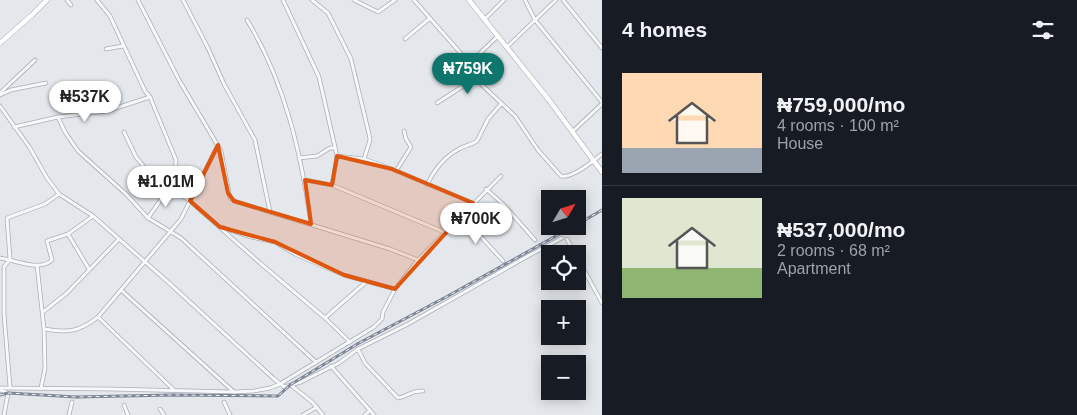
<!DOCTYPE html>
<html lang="en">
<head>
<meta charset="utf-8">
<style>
  :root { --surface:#171b24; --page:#242831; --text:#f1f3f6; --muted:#9ea1a6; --line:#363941; --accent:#0f766e }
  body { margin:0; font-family:Arial,sans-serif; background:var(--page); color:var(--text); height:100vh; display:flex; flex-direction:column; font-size:19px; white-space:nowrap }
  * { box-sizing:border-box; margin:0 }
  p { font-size:16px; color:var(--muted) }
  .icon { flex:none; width:28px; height:28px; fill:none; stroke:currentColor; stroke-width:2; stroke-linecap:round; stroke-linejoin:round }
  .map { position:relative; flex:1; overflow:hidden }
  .panel { display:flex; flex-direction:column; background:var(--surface); width:475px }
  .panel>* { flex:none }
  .needle { width:32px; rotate:52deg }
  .fabs { position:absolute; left:541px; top:190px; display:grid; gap:10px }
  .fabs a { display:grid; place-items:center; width:45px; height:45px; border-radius:0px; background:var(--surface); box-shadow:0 2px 12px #0003; font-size:25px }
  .price { position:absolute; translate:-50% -42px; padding:0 11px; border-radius:18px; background:#fff; color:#222; font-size:16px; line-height:32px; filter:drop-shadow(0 1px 2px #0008) }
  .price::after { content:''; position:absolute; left:50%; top:30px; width:15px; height:11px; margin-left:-8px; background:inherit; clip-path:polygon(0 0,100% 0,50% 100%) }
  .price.on { background:var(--accent); color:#fff }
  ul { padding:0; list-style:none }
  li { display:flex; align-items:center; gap:15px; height:125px; padding:0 20px }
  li+li { border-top:1px solid var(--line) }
  li span { display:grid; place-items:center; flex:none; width:140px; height:100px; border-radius:0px; color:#555 }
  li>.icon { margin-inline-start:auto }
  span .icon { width:60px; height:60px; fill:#fffc; stroke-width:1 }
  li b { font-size:21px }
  h2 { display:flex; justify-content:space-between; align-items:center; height:60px; padding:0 20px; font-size:21px }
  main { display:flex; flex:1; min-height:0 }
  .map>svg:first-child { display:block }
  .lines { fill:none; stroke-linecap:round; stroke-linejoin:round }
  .street-casing { stroke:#a9aeb7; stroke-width:4.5 }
  .secondary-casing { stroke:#a9aeb7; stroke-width:5.5 }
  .street { stroke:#f7f8fa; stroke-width:3 }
  .secondary { stroke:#fff; stroke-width:4.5 }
  .rail-casing { stroke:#7d8696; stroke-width:3 }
  .rail { stroke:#f4f6f9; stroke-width:1; stroke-dasharray:4; stroke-linecap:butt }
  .marked { fill:#df570f; fill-opacity:0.2; stroke:#df570f; stroke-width:4; stroke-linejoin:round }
</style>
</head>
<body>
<main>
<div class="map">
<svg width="602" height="415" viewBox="0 0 602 415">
  <rect width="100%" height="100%" fill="#e4e7ec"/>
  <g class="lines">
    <g class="street-casing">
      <g id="street">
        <path d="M67,0L71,5"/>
        <path d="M97,0L110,16L145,91L150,97L176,160C176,183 160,200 148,218"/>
        <path d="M138,0L179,80L221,151L230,198L234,201L390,249L418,260"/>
        <path d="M183,0L208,48L224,84L255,140L270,212"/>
        <path d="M283,0L319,77L337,156L332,185"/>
        <path d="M312,0L328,13L351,59L369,134L370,140L364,159"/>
        <path d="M354,0L378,12L395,0"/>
        <path d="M414,0L464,57L482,85L515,116L538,150L561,176C571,179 594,161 602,154"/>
        <path d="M525,0L535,20L602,102"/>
        <path d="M563,0L602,48"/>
        <path d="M247,20C285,82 301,153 311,224"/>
        <path d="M484,20L504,0"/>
        <path d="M405,39L430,18"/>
        <path d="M507,47L556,0"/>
        <path d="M106,49L123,46"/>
        <path d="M467,62L478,55L498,36"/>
        <path d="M0,93L35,60"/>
        <path d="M0,95L11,90L46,83"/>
        <path d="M437,103L477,77"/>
        <path d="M0,106L30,148L47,178L59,194L93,216L168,282L273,378L284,387L291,385L312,402L323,415"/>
        <path d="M58,117L65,132L78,151L126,194L148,218L181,238L316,362"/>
        <path d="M14,127L58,117L107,111L150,97"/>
        <path d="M124,132L136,157L150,174L190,201L260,263L325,318L350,342"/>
        <path d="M572,132L602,104"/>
        <path d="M337,156L364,159L392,169L473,203"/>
        <path d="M299,158L317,156L330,148H335"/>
        <path d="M396,171L411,147L406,139L404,131"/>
        <path d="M305,180L332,185L444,232"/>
        <path d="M427,185C434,170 444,157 459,149C464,146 471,145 477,141L488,119L501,104"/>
        <path d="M486,189L504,205L535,240"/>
        <path d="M462,216L503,261"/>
        <path d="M221,227L251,237L275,242L295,254L344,275L395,289"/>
        <path d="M68,234L89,269"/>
        <path d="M567,239L575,254"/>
        <path d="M0,258C15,260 40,272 52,260L47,241L68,234L93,216"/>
        <path d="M578,259L602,303"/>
        <path d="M37,265L44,329L45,368L41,388"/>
        <path d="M121,290L234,392"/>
        <path d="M43,312L67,293L119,239"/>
        <path d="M98,317L174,390"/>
        <path d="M325,318L366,282"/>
        <path d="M44,329C68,333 79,332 98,317L181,219L218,145"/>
        <path d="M358,349L365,363L398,398C408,397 410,390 423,391"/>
        <path d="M331,366L374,415"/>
        <path d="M291,385L301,382L339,363L358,349L408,324L528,256L562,238"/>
        <path d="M10,387L4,314V267L10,259L7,218L45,204L59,194"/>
        <path d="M0,388L110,389L235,392L254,391L270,388L280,384L374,327L382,319L383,312L395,289L418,260L501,176"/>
        <path d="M0,390L8,393L4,415"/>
        <path d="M224,402L230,415"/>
        <path d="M124,405L128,415"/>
        <path d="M160,409L164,415"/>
        <path d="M69,415L72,402"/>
        <path d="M303,415L317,407"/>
        <path d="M365,415L370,410"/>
      </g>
    </g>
    <g class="secondary-casing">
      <g id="secondary">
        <path d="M469,0L549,100L602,172"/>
        <path d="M0,43L32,15L47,0"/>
      </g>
    </g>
    <use href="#street" class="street"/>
    <use href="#secondary" class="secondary"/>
    <g class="rail-casing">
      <g id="rail">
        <path d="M578,224L602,210"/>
        <path d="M0,395L8,393L76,397L172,395L278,396L290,385L359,343L446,297L574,226"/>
      </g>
    </g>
    <use href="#rail" class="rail"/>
  </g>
  <path class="marked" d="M218,145L228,193L234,201L311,224L305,180L332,185L337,156L392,169L473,203L395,289L344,275L275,242L220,227L190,201Z"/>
</svg>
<div class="fabs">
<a><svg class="needle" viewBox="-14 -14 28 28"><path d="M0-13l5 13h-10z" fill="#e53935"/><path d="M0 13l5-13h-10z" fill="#9ea1a6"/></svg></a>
<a><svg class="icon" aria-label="locate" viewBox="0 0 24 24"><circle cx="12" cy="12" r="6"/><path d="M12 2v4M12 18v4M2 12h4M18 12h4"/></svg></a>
<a>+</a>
<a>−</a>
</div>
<b class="price on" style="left:468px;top:95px">₦759K</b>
<b class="price" style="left:85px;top:123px">₦537K</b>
<b class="price" style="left:166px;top:208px">₦1.01M</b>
<b class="price" style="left:476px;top:245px">₦700K</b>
</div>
<section class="panel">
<h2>4 homes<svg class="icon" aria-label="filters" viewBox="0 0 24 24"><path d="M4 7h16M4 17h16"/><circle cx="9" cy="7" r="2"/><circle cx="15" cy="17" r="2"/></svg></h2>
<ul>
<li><span style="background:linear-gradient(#ffd9b3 75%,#9aa5b1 0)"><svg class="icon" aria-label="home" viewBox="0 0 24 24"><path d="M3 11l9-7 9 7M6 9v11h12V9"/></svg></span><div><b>₦759,000/mo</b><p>4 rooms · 100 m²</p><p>House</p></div></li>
<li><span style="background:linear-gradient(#dfe7d0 70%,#8fb573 0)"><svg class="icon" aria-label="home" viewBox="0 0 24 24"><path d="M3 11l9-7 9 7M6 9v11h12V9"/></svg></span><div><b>₦537,000/mo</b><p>2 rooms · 68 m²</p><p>Apartment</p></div></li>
</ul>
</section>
</main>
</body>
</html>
